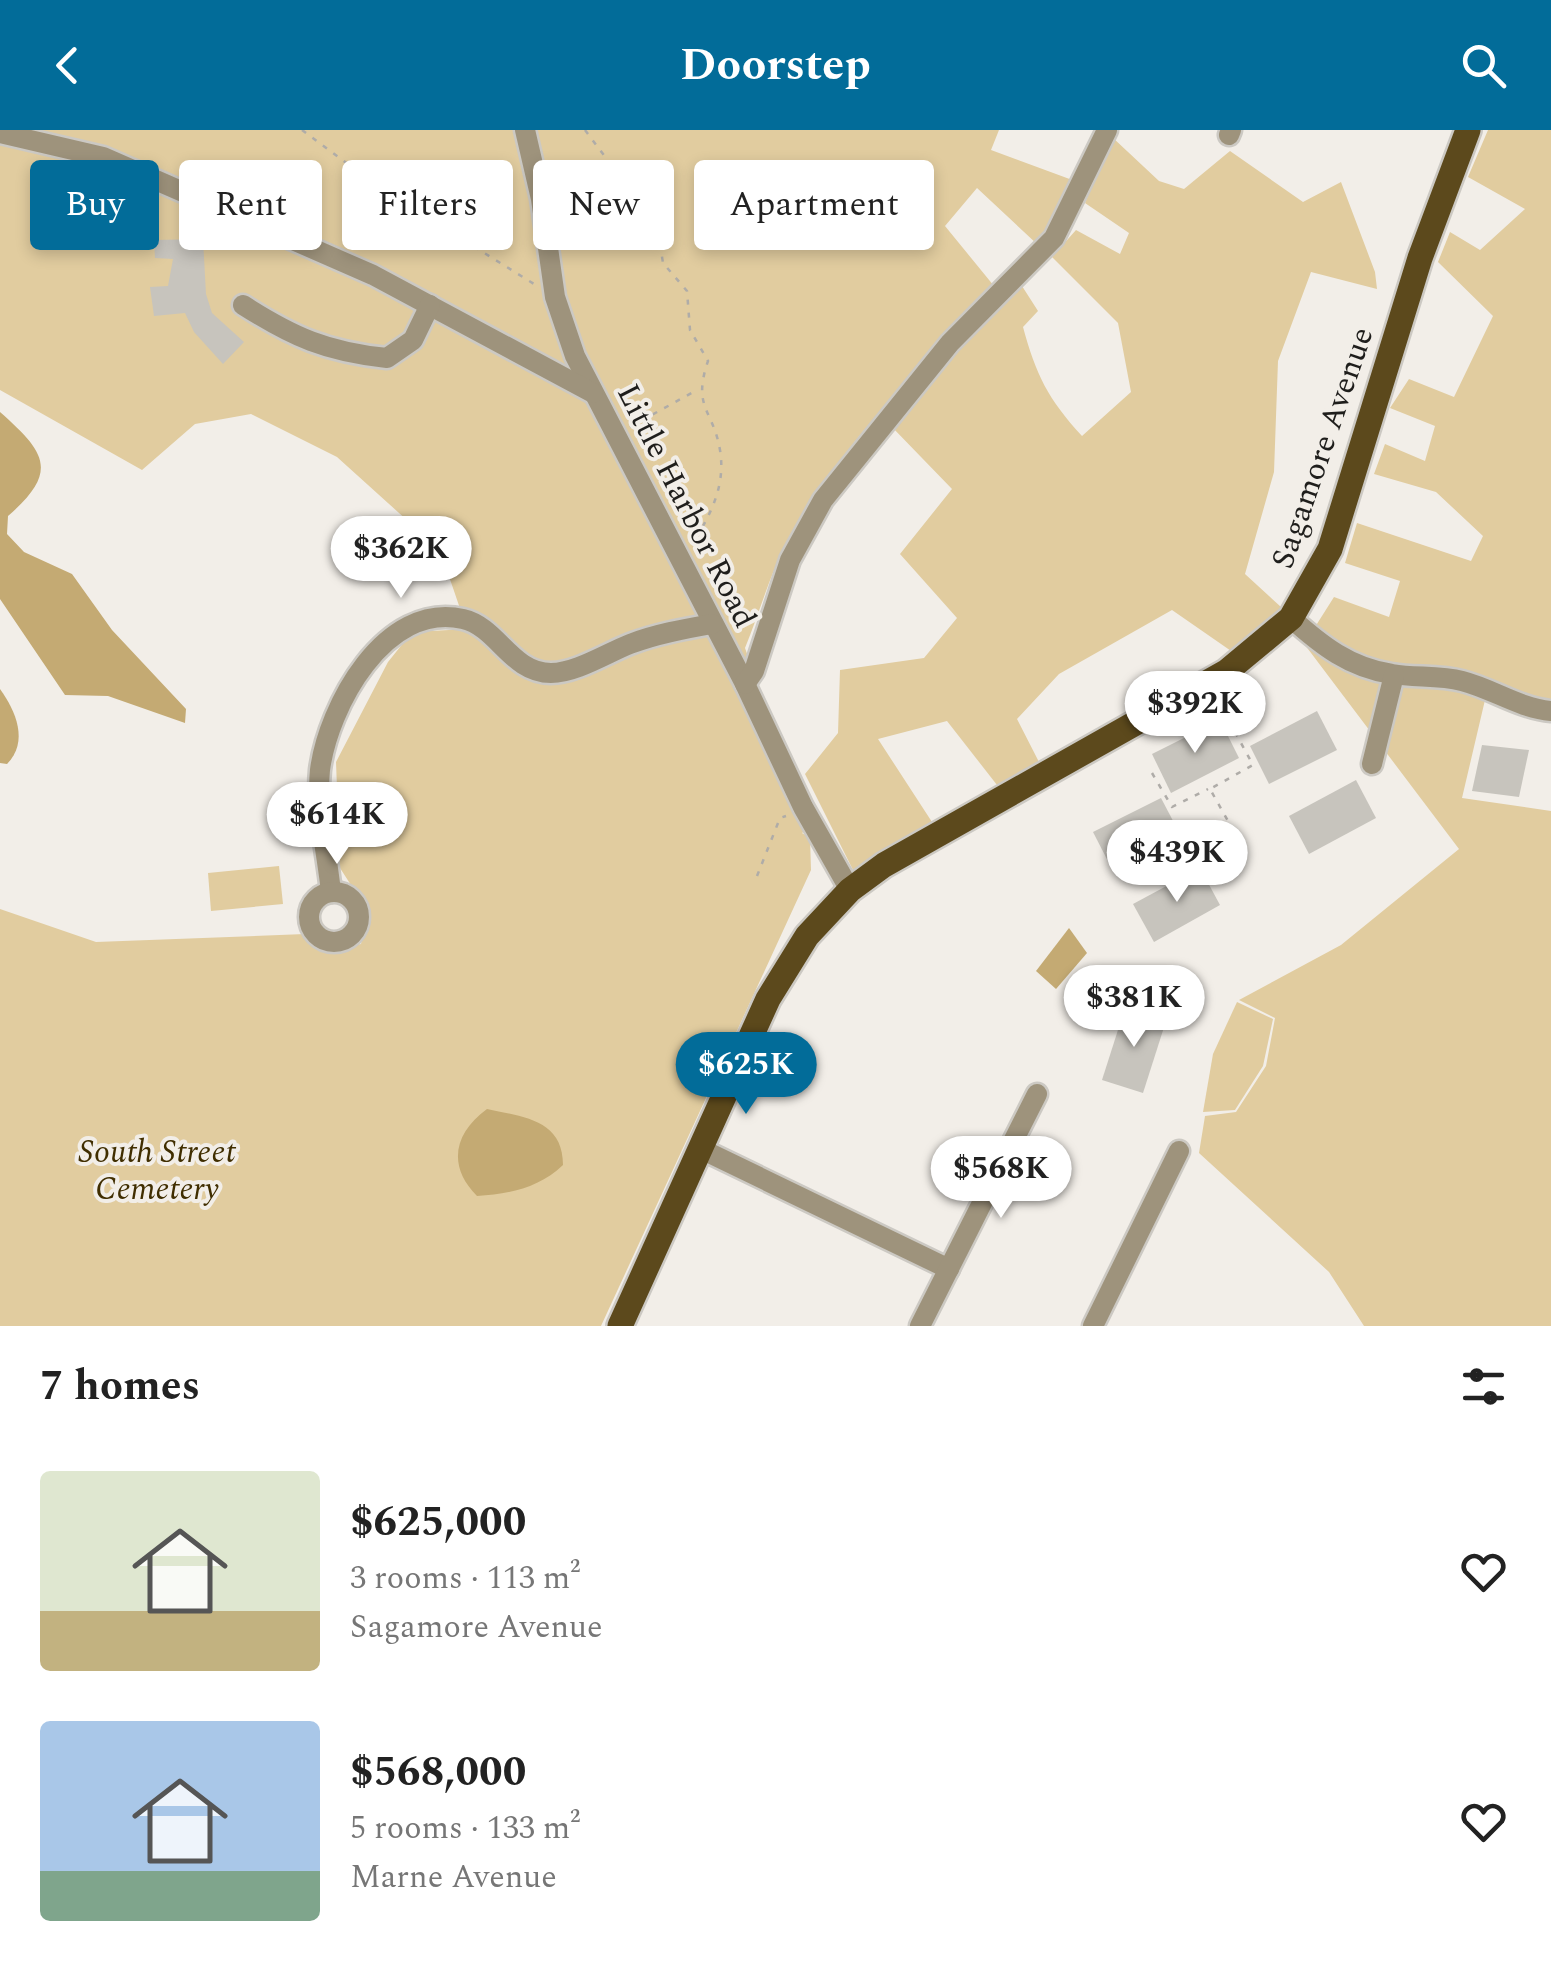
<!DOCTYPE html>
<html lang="en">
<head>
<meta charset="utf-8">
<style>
  :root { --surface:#fff; --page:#f2f2f2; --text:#222; --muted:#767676; --accent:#026c99 }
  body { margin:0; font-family:Spectral,serif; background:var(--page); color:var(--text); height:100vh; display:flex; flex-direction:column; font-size:38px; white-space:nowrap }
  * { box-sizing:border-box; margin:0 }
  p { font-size:32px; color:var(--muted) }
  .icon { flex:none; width:55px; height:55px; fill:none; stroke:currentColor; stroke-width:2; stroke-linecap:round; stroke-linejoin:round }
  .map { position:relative; height:1196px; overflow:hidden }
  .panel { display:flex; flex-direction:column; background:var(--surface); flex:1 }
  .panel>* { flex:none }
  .guide { position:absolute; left:30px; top:30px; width:1000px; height:90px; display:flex; gap:20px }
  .price { position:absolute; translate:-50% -85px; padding:0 22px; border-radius:35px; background:#fff; color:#222; font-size:32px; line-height:65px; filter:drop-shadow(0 2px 5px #0008) }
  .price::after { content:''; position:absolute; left:50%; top:60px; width:30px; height:22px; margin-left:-15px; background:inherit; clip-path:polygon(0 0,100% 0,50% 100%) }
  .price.current { background:var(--accent); color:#fff }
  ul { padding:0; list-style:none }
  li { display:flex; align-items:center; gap:30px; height:250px; padding:0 40px }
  li span { display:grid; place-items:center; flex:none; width:280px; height:200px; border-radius:10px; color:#555 }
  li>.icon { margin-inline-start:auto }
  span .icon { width:120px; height:120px; fill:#fffc; stroke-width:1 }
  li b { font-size:42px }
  h2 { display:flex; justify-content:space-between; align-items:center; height:120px; padding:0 40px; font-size:42px }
  .pill { padding:0 35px; border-radius:10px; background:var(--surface); box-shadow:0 5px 15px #0003; font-size:35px; line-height:90px }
  .pill.current { background:var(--accent); color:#fff }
  header { display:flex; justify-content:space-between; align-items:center; height:130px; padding:0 40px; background:var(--accent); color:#fff; font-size:45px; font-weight:700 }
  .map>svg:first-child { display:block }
  .green { fill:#e1cc9f }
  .water { fill:#c4aa73 }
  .building { fill:#c7c4bd }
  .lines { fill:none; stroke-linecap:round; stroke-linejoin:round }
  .minor-casing { stroke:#ccc9c3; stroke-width:25 }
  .major-casing { stroke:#ccc9c3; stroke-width:30 }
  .path { stroke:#afaca8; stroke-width:2.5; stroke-dasharray:5 8; stroke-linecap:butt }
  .minor { stroke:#9e937c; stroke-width:20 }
  .major { stroke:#5c491c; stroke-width:25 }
  .labels { text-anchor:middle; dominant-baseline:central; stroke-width:8; stroke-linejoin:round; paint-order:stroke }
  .street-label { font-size:32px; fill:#1f1e1c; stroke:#f2eee8 }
  .park-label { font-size:32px; font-style:italic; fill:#402e00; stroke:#f2eee8 }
</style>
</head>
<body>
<header><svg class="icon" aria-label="back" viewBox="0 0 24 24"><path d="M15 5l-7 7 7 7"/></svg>Doorstep<svg class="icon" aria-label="search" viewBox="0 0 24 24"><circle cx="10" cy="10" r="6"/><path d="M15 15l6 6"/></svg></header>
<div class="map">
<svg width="1551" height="1196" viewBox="0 0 1551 1196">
  <rect width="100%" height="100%" fill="#f2eee8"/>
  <g class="green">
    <path d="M0,0H999L991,20L1075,51L1057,91L1038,115L977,58L945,96L994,156C924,233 848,308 794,398C773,434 761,479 745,518L808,699L802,703L810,708L811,740L601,1196H0V779L96,812L305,804L325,819L361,814L367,780L340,738L336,632L388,532L412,502L467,499L440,420L337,327L251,284L195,294L142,340L0,260Z"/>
    <path d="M1488,0H1551V574L1357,529L1315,497L1334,467L1389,487L1400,451L1345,433L1357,393L1471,431L1483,406L1436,362L1374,344L1385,314L1425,331L1435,296L1390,278L1409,249L1454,267L1493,186L1438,132L1450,102L1480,120L1525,79L1468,47Z"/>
    <path d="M1112,7L1159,51L1184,59L1230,21L1303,72L1341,52L1375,142L1377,159L1311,142L1278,231L1274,342L1245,444L1281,477L1261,503L1234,523L1172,480L1059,544L1017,589L1040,634L997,655L947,591L878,609L932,692L853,740L805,644L838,603L840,540L924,528L957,488L900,424L952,359L891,296L955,220L1022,156L1038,181L1023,197C1036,245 1048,269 1082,306L1131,262L1118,193L1052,127L1076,100L1120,124L1129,103L1085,73Z"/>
    <path d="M1305,515L1485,570L1462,668L1551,681V1196H1364L1329,1142L1199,1023L1205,986L1236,982L1266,936L1275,888L1239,870L1341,815L1459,719Z"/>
    <path d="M279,736L283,774L211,781L208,743Z"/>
    <path d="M1237,872L1273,889L1263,936L1235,980L1203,982L1213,924Z"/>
  </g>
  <g class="water">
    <path d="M0,282C45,322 60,341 8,386L7,404L24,422L72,444L112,500L186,579L185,593L108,566L65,565L0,469Z"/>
    <path d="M0,559C16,581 29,612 7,634L0,633Z"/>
    <path d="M1069,798L1087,823L1056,859L1036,841Z"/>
    <path d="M487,979C524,987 563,990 563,1035C539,1058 509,1064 477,1066C447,1036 454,1003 487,979Z"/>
  </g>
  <g class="building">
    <path d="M203,109L206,164L212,183L244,212L223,234L194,202L185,183L154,186L150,157L168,156L173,129L155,128L154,110Z"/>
    <path d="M1317,581L1337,620L1269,654L1250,616Z"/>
    <path d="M1220,590L1239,628L1171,663L1152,624Z"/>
    <path d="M1482,615L1529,620L1519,667L1472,661Z"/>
    <path d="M1356,650L1376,688L1309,724L1289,686Z"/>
    <path d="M1161,668L1181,706L1113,741L1093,702Z"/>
    <path d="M1200,738L1220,775L1154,812L1133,774Z"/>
    <path d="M1125,878L1166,891L1143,963L1102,950Z"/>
  </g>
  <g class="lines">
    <g class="minor-casing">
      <g id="minor">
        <path d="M525,0L541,69L555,167L575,226L745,554L803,677L850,760"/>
        <path d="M0,3L103,27L373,145L593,263"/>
        <path d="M1229,5L1231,0"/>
        <path d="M243,175C293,207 327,222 387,228L413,210L430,175"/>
        <path d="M1291,488C1321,515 1350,538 1392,544C1415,548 1439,545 1462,551C1493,559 1519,578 1551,581"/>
        <path d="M745,554L754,541L790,430L823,370L950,213L1054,108L1107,0"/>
        <path d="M1372,634L1394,545"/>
        <path d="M331,762C327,723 316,679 320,640C328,577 385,471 463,489C498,497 511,543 551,543C576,543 607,523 630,514C656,504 684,499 712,494"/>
        <circle cx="334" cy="787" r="25"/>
        <path d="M701,1019L949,1139"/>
        <path d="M920,1196L1037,964"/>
        <path d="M1093,1196L1179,1021"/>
      </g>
    </g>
    <g class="major-casing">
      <path id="major" d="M620,1196L768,869L807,806L850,760L884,735L1226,542L1291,488L1330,419L1420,128L1468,0"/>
    </g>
    <g class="path">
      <path d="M302,0L380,58L534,154"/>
      <path d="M585,0L612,36L648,40L663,133L687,161L690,200L708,231C692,278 713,279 720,320C726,357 710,385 692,415"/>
      <path d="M630,297L697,260"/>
      <path d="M1235,602L1253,635L1210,659L1237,707"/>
      <path d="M1152,643L1172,677L1208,659"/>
      <path d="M757,746L780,688L786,686"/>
    </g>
    <use href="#minor" class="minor"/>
    <use href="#major" class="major"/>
  </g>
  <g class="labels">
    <g class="street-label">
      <text transform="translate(1323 318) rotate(-71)">Sagamore Avenue</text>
      <text transform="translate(686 376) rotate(63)">Little Harbor Road</text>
    </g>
    <g class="park-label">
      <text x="157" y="1022">South Street<tspan x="157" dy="37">Cemetery</tspan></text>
    </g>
  </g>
</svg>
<b class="price" style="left:401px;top:471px">$362K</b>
<b class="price" style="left:1195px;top:626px">$392K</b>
<b class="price" style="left:337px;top:737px">$614K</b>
<b class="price" style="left:1177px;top:775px">$439K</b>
<b class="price" style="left:1134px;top:920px">$381K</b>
<b class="price current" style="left:746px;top:987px">$625K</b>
<b class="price" style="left:1001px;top:1091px">$568K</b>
<div class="guide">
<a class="pill current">Buy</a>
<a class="pill">Rent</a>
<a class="pill">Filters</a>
<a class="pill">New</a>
<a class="pill">Apartment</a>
</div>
</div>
<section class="panel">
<h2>7 homes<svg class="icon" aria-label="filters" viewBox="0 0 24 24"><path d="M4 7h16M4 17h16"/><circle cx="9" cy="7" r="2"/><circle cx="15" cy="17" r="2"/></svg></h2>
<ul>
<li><span style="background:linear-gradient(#dfe7d0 70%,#c2b280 0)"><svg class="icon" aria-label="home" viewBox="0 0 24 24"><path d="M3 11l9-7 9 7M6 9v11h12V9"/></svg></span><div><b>$625,000</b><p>3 rooms · 113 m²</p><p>Sagamore Avenue</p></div><svg class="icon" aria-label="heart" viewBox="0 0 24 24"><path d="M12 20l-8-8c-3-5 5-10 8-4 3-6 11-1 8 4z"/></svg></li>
<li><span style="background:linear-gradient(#a9c7e8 75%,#7fa58c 0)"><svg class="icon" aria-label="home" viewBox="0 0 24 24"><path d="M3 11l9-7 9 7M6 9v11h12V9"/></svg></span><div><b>$568,000</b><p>5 rooms · 133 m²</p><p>Marne Avenue</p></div><svg class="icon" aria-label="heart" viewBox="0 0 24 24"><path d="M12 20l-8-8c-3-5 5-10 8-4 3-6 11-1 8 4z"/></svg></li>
</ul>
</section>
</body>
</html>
